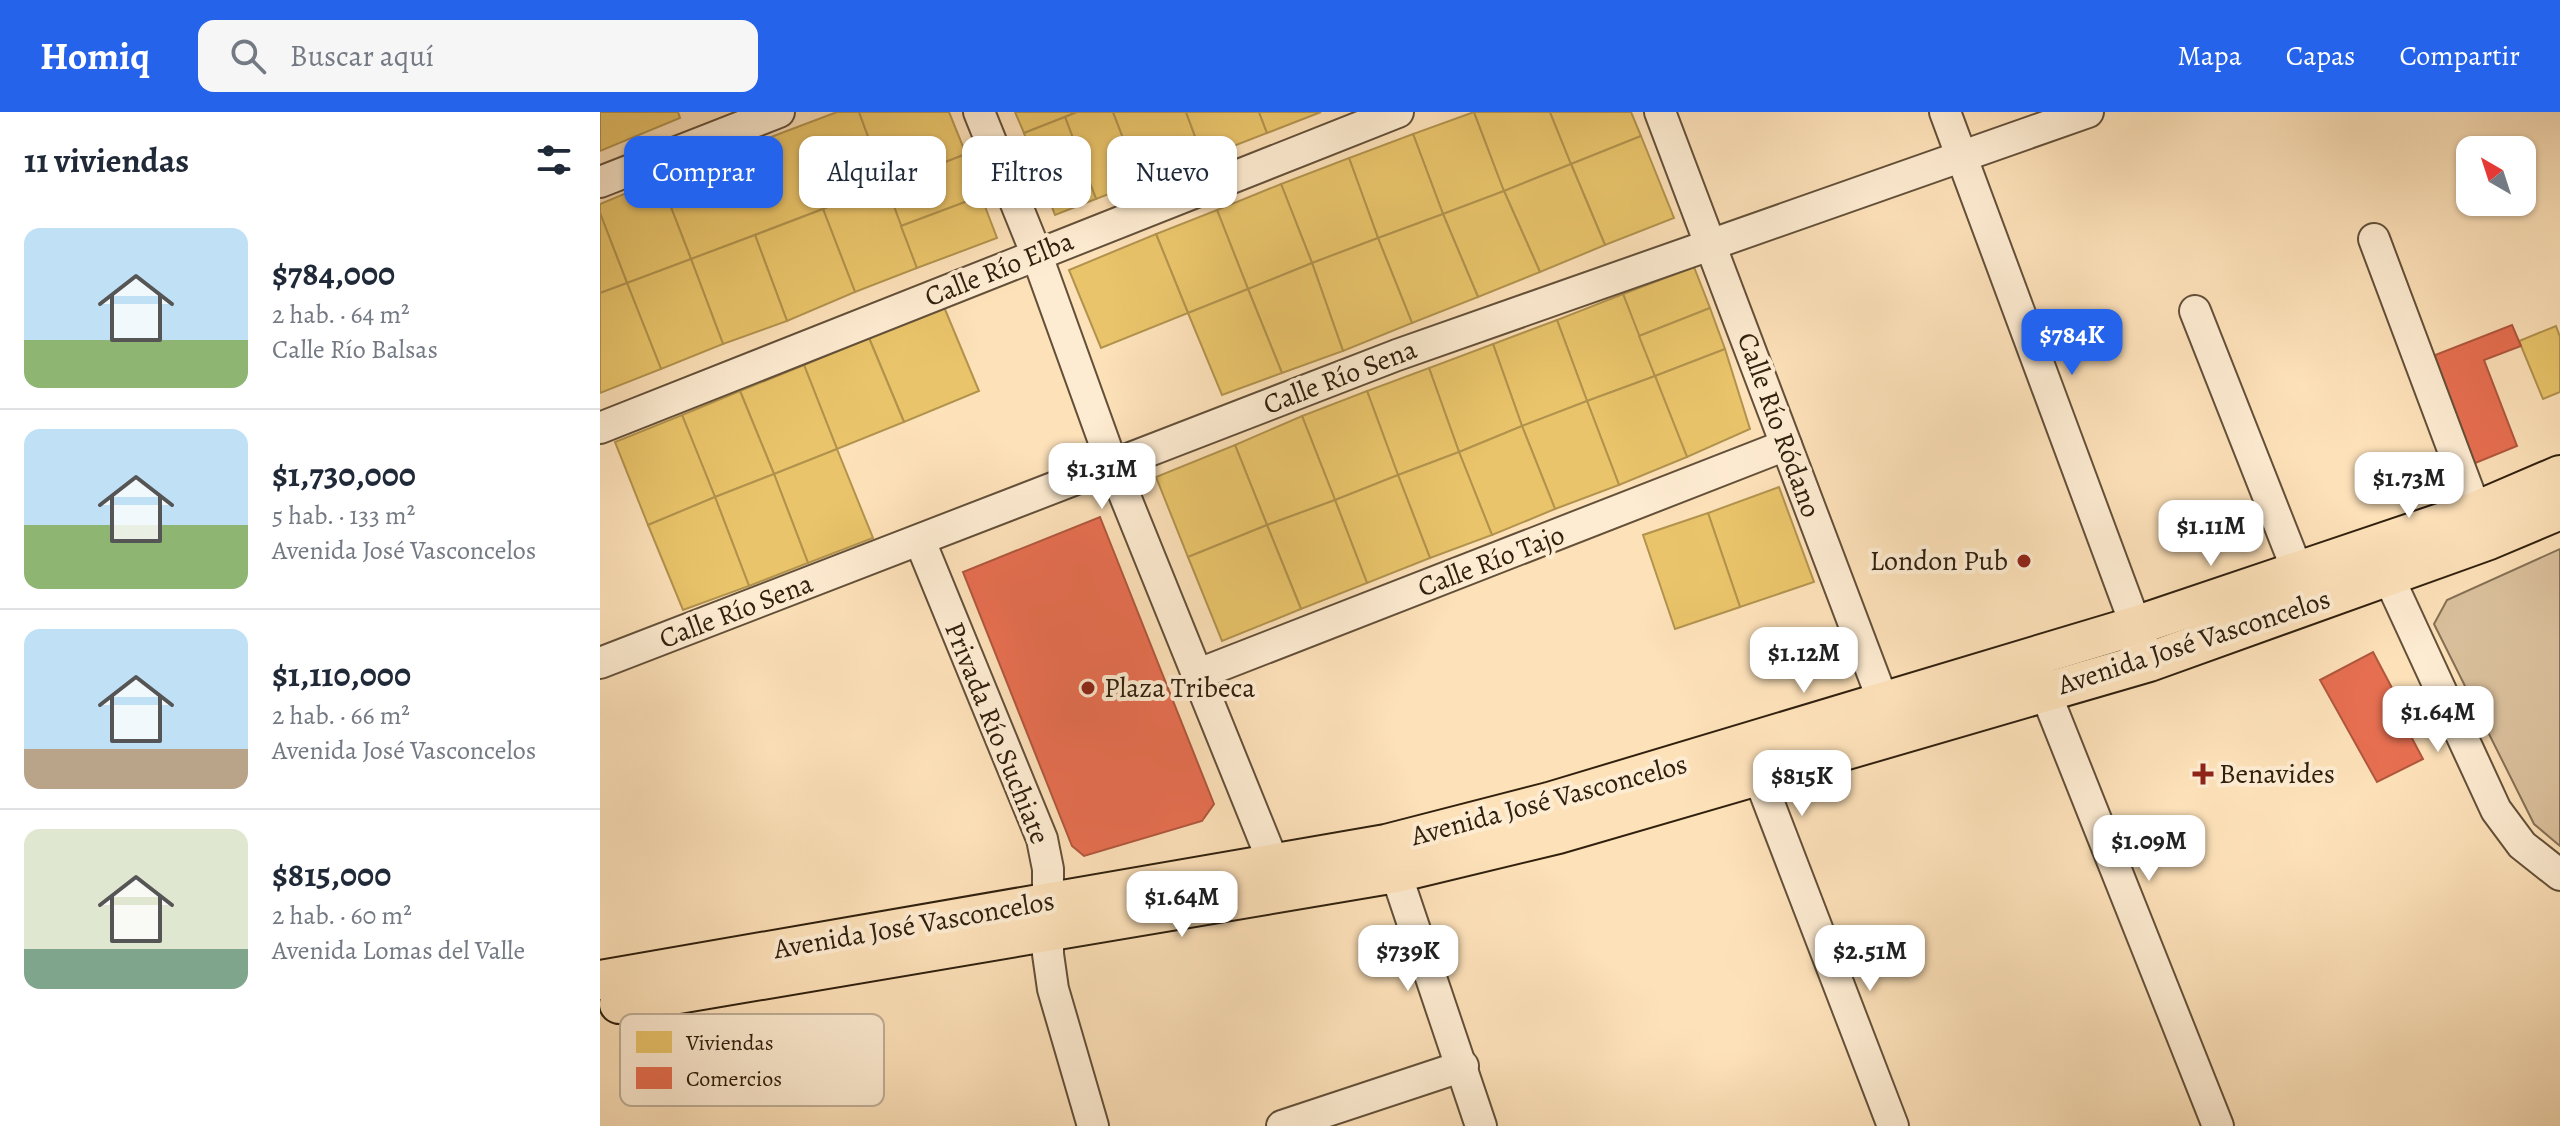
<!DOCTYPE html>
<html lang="es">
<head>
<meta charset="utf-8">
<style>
  :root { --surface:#fff; --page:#f6f6f7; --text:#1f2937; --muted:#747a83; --line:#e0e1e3; --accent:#2563eb }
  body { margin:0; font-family:Alegreya,serif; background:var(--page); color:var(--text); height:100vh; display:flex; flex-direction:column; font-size:30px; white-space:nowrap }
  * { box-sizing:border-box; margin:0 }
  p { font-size:26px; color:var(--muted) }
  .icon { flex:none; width:44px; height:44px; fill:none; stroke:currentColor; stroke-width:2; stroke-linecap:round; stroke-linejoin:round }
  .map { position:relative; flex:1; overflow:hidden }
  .drawer { display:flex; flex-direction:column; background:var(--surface); width:600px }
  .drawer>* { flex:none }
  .banner { position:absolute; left:24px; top:24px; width:760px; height:72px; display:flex; gap:16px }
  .needle { width:52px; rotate:321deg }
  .controls { position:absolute; left:1856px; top:24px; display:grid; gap:16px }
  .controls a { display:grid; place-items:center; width:80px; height:80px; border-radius:16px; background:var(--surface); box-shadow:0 2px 6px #0004; font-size:40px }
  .price { position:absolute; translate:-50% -68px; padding:0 18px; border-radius:16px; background:#fff; color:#222; font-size:26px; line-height:52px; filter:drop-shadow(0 2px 4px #0008) }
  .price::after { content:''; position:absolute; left:50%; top:48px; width:24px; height:18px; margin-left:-12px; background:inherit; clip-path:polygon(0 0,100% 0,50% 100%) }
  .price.selected { background:var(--accent); color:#fff }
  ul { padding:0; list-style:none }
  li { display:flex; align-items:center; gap:24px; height:200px; padding:0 24px }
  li+li { border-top:2px solid var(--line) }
  li span { display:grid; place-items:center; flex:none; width:224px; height:160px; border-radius:16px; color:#555 }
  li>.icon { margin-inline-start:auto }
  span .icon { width:96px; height:96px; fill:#fffc; stroke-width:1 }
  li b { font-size:34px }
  h2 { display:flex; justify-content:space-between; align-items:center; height:96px; padding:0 24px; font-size:34px }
  .pill { padding:0 28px; border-radius:16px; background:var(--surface); box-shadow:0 2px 6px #0004; font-size:28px; line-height:72px }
  .pill.selected { background:var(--accent); color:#fff }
  header { display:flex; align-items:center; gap:48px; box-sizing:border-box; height:112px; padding:0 40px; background:var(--accent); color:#fff }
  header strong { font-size:38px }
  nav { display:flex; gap:44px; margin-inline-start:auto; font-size:28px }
  .search { width:560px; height:72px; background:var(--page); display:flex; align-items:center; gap:20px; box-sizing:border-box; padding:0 28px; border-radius:16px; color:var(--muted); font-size:30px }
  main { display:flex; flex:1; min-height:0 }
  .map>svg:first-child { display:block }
  .green { fill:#dac09c; stroke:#857055; stroke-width:2 }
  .homes { fill:#e9c46a; stroke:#b2934e; stroke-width:2 }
  .shops { fill:#e76f51; stroke:#b0573d; stroke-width:2 }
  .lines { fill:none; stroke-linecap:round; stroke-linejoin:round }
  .minor-casing { stroke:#635039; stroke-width:34 }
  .major-casing { stroke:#30200e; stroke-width:42 }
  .minor { stroke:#feecd2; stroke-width:30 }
  .major { stroke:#fde1b9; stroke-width:38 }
  .poi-dot { fill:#8f2418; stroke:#feecd2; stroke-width:3 }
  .labels { text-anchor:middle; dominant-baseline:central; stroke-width:8; stroke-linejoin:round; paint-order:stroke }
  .street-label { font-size:28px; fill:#30200e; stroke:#feecd2 }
  .poi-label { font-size:28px; fill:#30200e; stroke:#feecd2; text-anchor:start }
  .key { fill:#feecd2; stroke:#c0af97; stroke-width:2 }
  .key-label { font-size:22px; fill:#30200e }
</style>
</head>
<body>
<header>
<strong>Homiq</strong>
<div class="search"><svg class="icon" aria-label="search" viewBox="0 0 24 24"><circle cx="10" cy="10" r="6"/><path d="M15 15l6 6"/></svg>Buscar aquí</div>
<nav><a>Mapa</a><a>Capas</a><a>Compartir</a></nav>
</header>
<main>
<section class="drawer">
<h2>11 viviendas<svg class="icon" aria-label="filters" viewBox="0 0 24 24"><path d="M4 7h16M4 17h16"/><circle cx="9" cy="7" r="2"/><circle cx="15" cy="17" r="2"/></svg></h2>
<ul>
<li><span style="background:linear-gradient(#bfe0f5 70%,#8fb573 0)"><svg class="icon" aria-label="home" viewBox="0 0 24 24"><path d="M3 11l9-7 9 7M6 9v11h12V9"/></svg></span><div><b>$784,000</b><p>2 hab. · 64 m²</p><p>Calle Río Balsas</p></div></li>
<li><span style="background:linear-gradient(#bfe0f5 60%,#8fb573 0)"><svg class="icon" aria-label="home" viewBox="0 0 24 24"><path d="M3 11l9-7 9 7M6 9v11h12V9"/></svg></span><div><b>$1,730,000</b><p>5 hab. · 133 m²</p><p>Avenida José Vasconcelos</p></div></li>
<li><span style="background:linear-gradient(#bfe0f5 75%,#b9a48a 0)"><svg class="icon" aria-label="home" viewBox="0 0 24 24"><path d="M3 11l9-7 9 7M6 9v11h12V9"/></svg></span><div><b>$1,110,000</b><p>2 hab. · 66 m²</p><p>Avenida José Vasconcelos</p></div></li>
<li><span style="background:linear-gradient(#dfe7d0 75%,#7fa58c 0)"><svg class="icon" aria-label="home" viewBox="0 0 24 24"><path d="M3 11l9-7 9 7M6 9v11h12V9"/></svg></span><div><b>$815,000</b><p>2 hab. · 60 m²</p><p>Avenida Lomas del Valle</p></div></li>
</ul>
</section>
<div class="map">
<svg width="1960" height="1014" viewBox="0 0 1960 1014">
  <rect width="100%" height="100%" fill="#fde1b9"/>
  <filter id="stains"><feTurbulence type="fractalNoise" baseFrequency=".0025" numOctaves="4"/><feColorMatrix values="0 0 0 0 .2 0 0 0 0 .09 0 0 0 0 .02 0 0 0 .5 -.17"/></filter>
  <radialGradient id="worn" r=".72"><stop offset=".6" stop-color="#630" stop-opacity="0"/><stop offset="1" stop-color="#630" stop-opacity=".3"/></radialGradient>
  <path class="green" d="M1960,437V734L1934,712L1834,512L1847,488Z"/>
  <g class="homes">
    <path d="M0,0H78L80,6L0,39Z"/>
    <path d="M237,0H259L286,73L91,147L60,67Z"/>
    <path d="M259,0H349L366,42L286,73Z"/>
    <path d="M415,0H477L424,21Z"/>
    <path d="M477,0H513L540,70L496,87L465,5Z"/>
    <path d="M513,0H586L603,46L540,70Z"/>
    <path d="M586,0H659L667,21L603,46Z"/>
    <path d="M659,0H721L667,21Z"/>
    <path d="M874,0L904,79L843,102L813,22Z"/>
    <path d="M874,0H950L971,52L904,79Z"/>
    <path d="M950,0H1031L1041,24L971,52Z"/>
    <path d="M465,5L496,87L455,103L424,21Z"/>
    <path d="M813,22L843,102L778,126L749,46Z"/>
    <path d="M1041,24L1074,106L1005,133L971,52Z"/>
    <path d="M366,42L381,84L301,114L286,73Z"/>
    <path d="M749,46L778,126L712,151L681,72Z"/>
    <path d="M971,52L1005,133L940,160L904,79Z"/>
    <path d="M60,67L91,147L27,171L0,101V92Z"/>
    <path d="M681,72L712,151L648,177L617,98Z"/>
    <path d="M286,73L317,156L255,180L223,97Z"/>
    <path d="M904,79L940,160L878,185L843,102Z"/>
    <path d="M381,84L397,126L317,156L301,114Z"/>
    <path d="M223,97L255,180L187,209L155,123Z"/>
    <path d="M617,98L648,177L588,201L556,122Z"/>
    <path d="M0,101L27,171L0,181Z"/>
    <path d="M843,102L878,185L812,211L778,126Z"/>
    <path d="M556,122L588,201L501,236L469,158Z"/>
    <path d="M155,123L187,209L123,232L91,147Z"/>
    <path d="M778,126L812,211L743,239L712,151Z"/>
    <path d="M91,147L123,232L61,257L27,171Z"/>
    <path d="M712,151L743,239L682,261L648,177Z"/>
    <path d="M1094,155L1110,196L1039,224L1023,182Z"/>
    <path d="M27,171L61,257L0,281V181Z"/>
    <path d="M648,177L682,261L622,283L588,201Z"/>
    <path d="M1023,182L1055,264L987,289L957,208Z"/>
    <path d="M344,195L379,279L304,310L269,226Z"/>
    <path d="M1110,196L1125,237L1055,264L1039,224Z"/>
    <path d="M957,208L987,289L922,314L893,232Z"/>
    <path d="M1956,214L1960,225V280L1943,287L1919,229Z"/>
    <path d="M269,226L304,310L237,337L204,253Z"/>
    <path d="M893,232L922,314L859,340L829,256Z"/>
    <path d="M1125,237L1150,317L1087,345L1055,264Z"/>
    <path d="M204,253L237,337L174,362L140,279Z"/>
    <path d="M829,256L859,340L798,363L767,279Z"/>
    <path d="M1055,264L1087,345L1019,373L987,289Z"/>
    <path d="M140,279L174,362L115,385L82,303Z"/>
    <path d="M767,279L798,363L735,388L702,304Z"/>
    <path d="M987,289L1019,373L955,397L922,314Z"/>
    <path d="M82,303L115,385L48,413L15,330Z"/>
    <path d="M702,304L735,388L667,413L635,333Z"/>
    <path d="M922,314L955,397L892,423L859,340Z"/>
    <path d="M635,333L667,413L588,445L556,365Z"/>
    <path d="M237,337L273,426L208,451L174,362Z"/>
    <path d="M859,340L892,423L830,446L798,363Z"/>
    <path d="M174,362L208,451L149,474L115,385Z"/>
    <path d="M798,363L830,446L767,471L735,388Z"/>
    <path d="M1179,375L1214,470L1140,495L1108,401Z"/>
    <path d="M115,385L149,474L83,498L48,413Z"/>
    <path d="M735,388L767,471L701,497L667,413Z"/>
    <path d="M1108,401L1140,495L1075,517L1043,423Z"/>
    <path d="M667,413L701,497L622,529L588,445Z"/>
  </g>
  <g class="shops">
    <path d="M1912,213L1921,234L1884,248L1917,334L1873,352L1830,245Z"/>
    <path d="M500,405L614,692L602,709L484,744L472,734L363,460Z"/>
    <path d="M1773,540L1802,595L1797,598L1823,647L1777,670L1720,568Z"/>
  </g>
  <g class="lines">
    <g class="minor-casing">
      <g id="minor">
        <path d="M379,0L436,141L512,352L682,772"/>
        <path d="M1060,0L1277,573L1279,610"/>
        <path d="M1345,0L1543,533"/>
        <path d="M0,70L179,0"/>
        <path d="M1774,127L1876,399"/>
        <path d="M1595,199L1698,460"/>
        <path d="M0,316L798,0"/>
        <path d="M320,429L442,727L448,757V842L453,877L493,1014"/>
        <path d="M1788,464L1896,698L1922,733L1960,763"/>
        <path d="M0,551L797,243L1488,0"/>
        <path d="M1438,562L1618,1014"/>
        <path d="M596,563L1186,333"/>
        <path d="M1150,642L1293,1014"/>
        <path d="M789,741L881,1014"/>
        <path d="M682,1014L863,954"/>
      </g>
    </g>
    <g class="major-casing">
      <g id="major">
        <path d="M0,868L786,732L949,690L1535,514L1876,399L1960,363"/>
        <path d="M19,892L796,761L958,722L1549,550L1889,428L1960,398"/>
      </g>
    </g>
    <use href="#minor" class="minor"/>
    <use href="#major" class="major"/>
  </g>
  <g class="poi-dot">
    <circle cx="1424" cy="449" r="8"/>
    <circle cx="488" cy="576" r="8"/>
    <path d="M1599 650h8v8h8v8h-8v8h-8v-8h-8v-8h8z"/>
  </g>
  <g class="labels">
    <g class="street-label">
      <text transform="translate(399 157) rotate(-22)">Calle Río Elba</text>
      <text transform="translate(740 265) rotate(-21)">Calle Río Sena</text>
      <text transform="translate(1179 313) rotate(70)">Calle Río Ródano</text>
      <text transform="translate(891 449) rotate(-21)">Calle Río Tajo</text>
      <text transform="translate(136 499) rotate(-21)">Calle Río Sena</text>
      <text transform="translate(1594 530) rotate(-18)">Avenida José Vasconcelos</text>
      <text transform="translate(397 621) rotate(68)">Privada Río Suchiate</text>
      <text transform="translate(949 688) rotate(-15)">Avenida José Vasconcelos</text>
      <text transform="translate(314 813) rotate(-10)">Avenida José Vasconcelos</text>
    </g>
    <g class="poi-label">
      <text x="1408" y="449" text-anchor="end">London Pub</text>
      <text x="504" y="576">Plaza Tribeca</text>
      <text x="1619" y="662">Benavides</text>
    </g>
  </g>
  <rect x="20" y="902" width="264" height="92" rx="12" class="key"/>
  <rect x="36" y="919" width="36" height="22" fill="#e9c46a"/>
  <rect x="36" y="955" width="36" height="22" fill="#e76f51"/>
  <g class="key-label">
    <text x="86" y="938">Viviendas</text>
    <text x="86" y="974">Comercios</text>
  </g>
  <rect width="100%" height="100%" filter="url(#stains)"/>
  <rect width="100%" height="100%" fill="url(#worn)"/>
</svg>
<div class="controls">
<a><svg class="needle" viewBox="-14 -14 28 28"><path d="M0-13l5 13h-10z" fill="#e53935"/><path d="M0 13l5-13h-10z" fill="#747a83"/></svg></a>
</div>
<b class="price selected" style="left:1472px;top:265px">$784K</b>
<b class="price" style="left:502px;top:399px">$1.31M</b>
<b class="price" style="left:1809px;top:408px">$1.73M</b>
<b class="price" style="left:1611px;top:456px">$1.11M</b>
<b class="price" style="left:1204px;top:583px">$1.12M</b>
<b class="price" style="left:1838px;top:642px">$1.64M</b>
<b class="price" style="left:1202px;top:706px">$815K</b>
<b class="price" style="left:1549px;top:771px">$1.09M</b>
<b class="price" style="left:582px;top:827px">$1.64M</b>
<b class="price" style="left:808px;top:881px">$739K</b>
<b class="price" style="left:1270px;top:881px">$2.51M</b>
<div class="banner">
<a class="pill selected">Comprar</a>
<a class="pill">Alquilar</a>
<a class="pill">Filtros</a>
<a class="pill">Nuevo</a>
</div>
</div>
</main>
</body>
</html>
